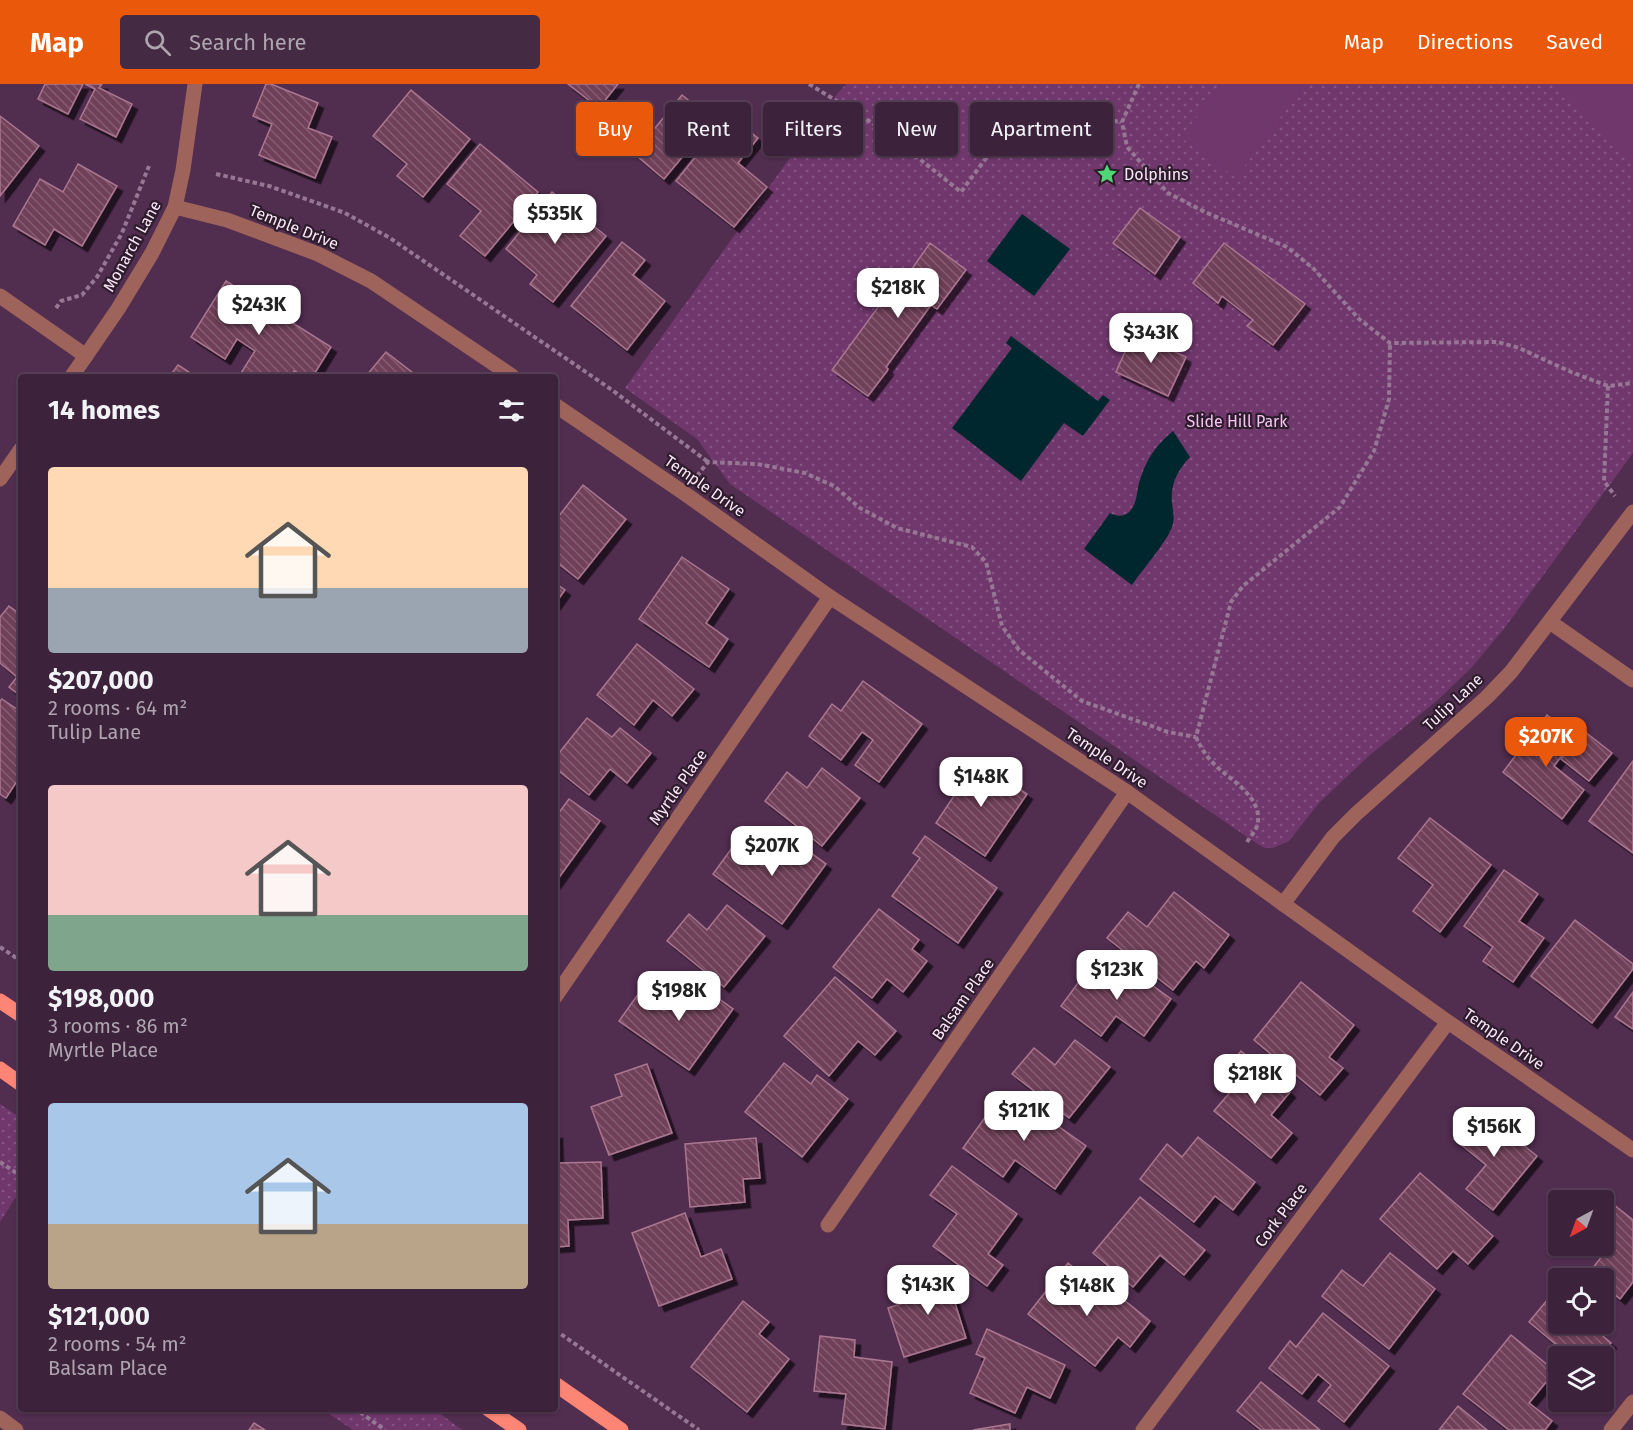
<!DOCTYPE html>
<html lang="en">
<head>
<meta charset="utf-8">
<style>
  :root { --surface:#3d223b; --page:#442a42; --text:#f1f3f6; --muted:#ada4af; --line:#563f55; --accent:#ea580c }
  body { margin:0; font-family:"Fira Sans",sans-serif; background:var(--page); color:var(--text); height:100vh; display:flex; flex-direction:column; font-size:22px; white-space:nowrap }
  * { box-sizing:border-box; margin:0 }
  p { font-size:20px; color:var(--muted) }
  .icon { flex:none; width:33px; height:33px; fill:none; stroke:currentColor; stroke-width:2; stroke-linecap:round; stroke-linejoin:round }
  .map { position:relative; flex:1; overflow:hidden }
  .drawer { position:absolute; left:18px; top:290px; width:540px; height:1038px; display:flex; flex-direction:column; background:var(--surface); border-radius:6px; box-shadow:0 2px 4px #0004,0 0 0 2px var(--line) }
  .drawer>* { flex:none }
  .top-card { position:absolute; left:576px; top:18px; width:570px; height:54px; display:flex; gap:12px }
  .needle { width:39px; rotate:221deg }
  .buttons { position:absolute; left:1548px; top:1106px; display:grid; gap:12px }
  .buttons a { display:grid; place-items:center; width:66px; height:66px; border-radius:6px; background:var(--surface); box-shadow:0 2px 4px #0004,0 0 0 2px var(--line); font-size:30px }
  .price { position:absolute; translate:-50% -51px; padding:0 14px; border-radius:12px; background:#fff; color:#222; font-size:20px; line-height:39px; filter:drop-shadow(0 2px 3px #0008) }
  .price::after { content:''; position:absolute; left:50%; top:36px; width:18px; height:14px; margin-left:-9px; background:inherit; clip-path:polygon(0 0,100% 0,50% 100%) }
  .price.on { background:var(--accent); color:#fff }
  ul { padding:0; list-style:none }
  li { display:grid; align-content:center; gap:12px; height:318px; padding:0 30px }
  li span { display:grid; place-items:center; height:186px; border-radius:6px; color:#555 }
  li>.icon { margin-inline-start:auto }
  span .icon { width:108px; height:108px; fill:#fffc; stroke-width:1 }
  li b { font-size:26px }
  h2 { display:flex; justify-content:space-between; align-items:center; height:72px; padding:0 30px; font-size:26px }
  .pill { padding:0 21px; border-radius:6px; background:var(--surface); box-shadow:0 2px 4px #0004,0 0 0 2px var(--line); font-size:21px; line-height:54px }
  .pill.on { background:var(--accent); color:#fff }
  header { display:flex; align-items:center; gap:36px; box-sizing:border-box; height:84px; padding:0 30px; background:var(--accent); color:#fff }
  header strong { font-size:28px }
  nav { display:flex; gap:33px; margin-inline-start:auto; font-size:21px }
  .search { width:420px; height:54px; background:var(--page); display:flex; align-items:center; gap:15px; box-sizing:border-box; padding:0 21px; border-radius:6px; color:var(--muted); font-size:22px }
  .map>svg:first-child { display:block }
  .park { fill:url(#park-dots) }
  .pitch { fill:#70376d }
  .water { fill:#00272d }
  .building { fill:url(#building-back-hatch); stroke:#ab7790; stroke-width:1.5; filter:url(#shadow) }
  .lines { fill:none; stroke-linecap:round; stroke-linejoin:round }
  .path { stroke:#967794; stroke-width:4; stroke-dasharray:4.5 3; stroke-linecap:butt }
  .minor { stroke:#9e635b; stroke-width:15 }
  .major { stroke:#fc8575; stroke-width:15 }
  .labels { text-anchor:middle; dominant-baseline:central; stroke-width:4.5; stroke-linejoin:round; paint-order:stroke }
  .poi-label { font-size:16px; fill:#fce6fa; stroke:#2d1d2c; text-anchor:start }
  .street-label { font-size:16px; fill:#fce6fa; stroke:#2d1d2c }
  .park-label { font-size:16px; fill:#f7c3f3; stroke:#2d1d2c }
</style>
</head>
<body>
<header>
<strong>Map</strong>
<div class="search"><svg class="icon" aria-label="search" viewBox="0 0 24 24"><circle cx="10" cy="10" r="6"/><path d="M15 15l6 6"/></svg>Search here</div>
<nav><a>Map</a><a>Directions</a><a>Saved</a></nav>
</header>
<div class="map">
<svg width="1633" height="1346" viewBox="0 0 1633 1346">
  <defs>
    <pattern id="park-dots" width="8" height="8" patternUnits="userSpaceOnUse" patternTransform="scale(1.5)"><rect width="8" height="8" fill="#70376d"/><path d="M2 2h.1M6 6h.1" fill="none" stroke="#855483" stroke-width="1.8" stroke-linecap="round"/></pattern>
    <pattern id="building-back-hatch" width="6" height="6" patternUnits="userSpaceOnUse" patternTransform="scale(1.5)"><rect width="6" height="6" fill="#704159"/><path d="M-1 5l2 2M0 0l6 6M5-1l2 2" fill="none" stroke="#855c72"/></pattern>
    <filter id="shadow"><feDropShadow dx="5.5" dy="5.5" stdDeviation="0" flood-color="#0009"/></filter>
  </defs>
  <rect width="100%" height="100%" fill="#512d4f"/>
  <g class="park">
    <path d="M846,0H1633V369L1503,546L1472,583L1439,615L1370,671L1319,719L1289,757L1273,764H1265L1259,761L730,400L697,355L625,304L827,22Z"/>
    <path d="M0,1020L21,1034V1118L15,1114L0,1138Z"/>
    <path d="M322,1325H434L462,1346H353Z"/>
  </g>
  <g class="pitch">
    <path d="M1221,0H1305L1236,94L1181,54Z"/>
    <path d="M1558,0H1633V76Z"/>
  </g>
  <g class="water">
    <path d="M1022,130L1070,165L1034,212L987,177Z"/>
    <path d="M1011,252L1098,317L1103,311L1110,316L1083,352L1064,339L1021,397L952,344L1012,264L1006,259Z"/>
    <path d="M1173,347L1190,373C1178,385 1170,401 1172,419C1173,428 1175,434 1172,443C1166,459 1143,485 1132,501L1084,465L1110,429C1117,433 1126,433 1131,426C1136,420 1137,410 1138,403C1145,378 1153,364 1173,347Z"/>
  </g>
  <g class="building">
    <path d="M45,0H83L68,30L38,15Z"/>
    <path d="M85,0H102L99,4L132,20L116,53L80,35L95,5Z"/>
    <path d="M266,0H271L318,19L308,44L332,53L315,94L259,71L272,40L253,32Z"/>
    <path d="M568,0H618L599,24Z"/>
    <path d="M411,6L470,55L423,113L397,92L407,80L373,52Z"/>
    <path d="M682,11L713,36L664,95L606,46L627,20L655,44Z"/>
    <path d="M729,31L758,54L738,79L767,103L734,143L676,97Z"/>
    <path d="M0,32L39,62L0,112Z"/>
    <path d="M480,60L538,108L485,172L460,152L481,127L447,100Z"/>
    <path d="M78,80L117,102L82,162L54,145L45,161L13,142L40,95L63,108Z"/>
    <path d="M552,108L606,152L553,218L530,200L537,191L506,165Z"/>
    <path d="M1140,124L1180,153L1155,190L1113,159Z"/>
    <path d="M622,158L645,176L633,191L665,217L627,266L571,222Z"/>
    <path d="M930,159L966,186L937,225L931,221L886,283L888,285L887,287L868,312L832,286L903,189L907,192Z"/>
    <path d="M1224,159L1305,220L1273,261L1247,242L1253,236L1222,212L1218,219L1193,199Z"/>
    <path d="M226,197L331,263L313,292H303L294,287L291,292H247L241,289L255,267L237,255L225,275L191,253Z"/>
    <path d="M1134,248L1186,273L1168,312L1116,288Z"/>
    <path d="M386,268L417,292H366Z"/>
    <path d="M178,281L195,292H170Z"/>
    <path d="M583,401L626,435L578,495L555,477V437Z"/>
    <path d="M682,473L729,505L706,539L728,555L709,583L639,535Z"/>
    <path d="M555,499L565,506L555,520Z"/>
    <path d="M9,522L21,531V612L9,603L17,593L0,579V533Z"/>
    <path d="M637,560L694,605L672,632L653,616L634,641L597,611Z"/>
    <path d="M863,597L922,640L879,698L855,681L873,656L862,648L841,676L809,652L832,620L841,627Z"/>
    <path d="M2,615L21,628V691L6,714L0,710V617Z"/>
    <path d="M1547,631L1576,653L1554,682L1584,706L1562,735L1503,688Z"/>
    <path d="M587,634L612,653L620,644L651,669L627,699L610,685L589,711L555,684V674Z"/>
    <path d="M1584,647L1612,669L1589,697L1561,675Z"/>
    <path d="M977,677L1027,710L985,772L936,739Z"/>
    <path d="M1633,677V769L1589,737Z"/>
    <path d="M822,684L860,714L822,762L765,717L787,688L807,704Z"/>
    <path d="M569,715L600,737L555,799V734Z"/>
    <path d="M1430,734L1491,781L1440,848L1413,827L1433,801L1398,774Z"/>
    <path d="M785,750L826,780L782,840L713,790L734,761L762,782Z"/>
    <path d="M925,752L997,804L958,859L892,812L920,774L913,769Z"/>
    <path d="M1504,786L1538,810L1519,837L1544,854L1513,898L1483,877L1493,863L1464,842Z"/>
    <path d="M1174,808L1229,851L1204,884L1196,877L1173,906L1107,854L1128,828L1147,843Z"/>
    <path d="M727,821L765,852L724,903L667,857L689,830L707,846Z"/>
    <path d="M879,825L919,856L912,865L927,877L903,908L887,895L872,914L833,883Z"/>
    <path d="M1575,836L1633,880V885L1592,939L1531,892Z"/>
    <path d="M1116,875L1171,915L1144,952L1116,932L1101,952L1061,922L1081,895L1094,905Z"/>
    <path d="M689,893L733,925L689,986L619,937L639,909L664,927Z"/>
    <path d="M835,893L896,947L875,971L858,957L829,992L784,952Z"/>
    <path d="M1301,898L1354,941L1329,973L1343,984L1320,1011L1254,956Z"/>
    <path d="M1633,908V945L1615,933Z"/>
    <path d="M1075,956L1110,983L1069,1034L1012,990L1034,964L1055,981Z"/>
    <path d="M1241,967L1290,1008L1271,1031L1292,1049L1271,1074L1214,1027L1237,1000L1223,989Z"/>
    <path d="M784,979L811,1000L817,991L848,1015L802,1073L745,1028Z"/>
    <path d="M647,980L672,1049L609,1071L591,1023L622,1012L615,991Z"/>
    <path d="M1010,1008L1086,1062L1055,1105L1015,1076L1003,1093L963,1064L986,1032L990,1035Z"/>
    <path d="M1478,1025L1537,1072L1493,1126L1466,1105L1486,1081L1454,1055Z"/>
    <path d="M555,1049H557L558,1079L601,1078L603,1134L568,1136L569,1162L555,1163Z"/>
    <path d="M1198,1053L1255,1098L1233,1126L1215,1112L1194,1138L1140,1095L1167,1060L1182,1073Z"/>
    <path d="M756,1054L760,1094L743,1095L745,1118L690,1123L685,1060Z"/>
    <path d="M952,1082L1017,1130L988,1170L1003,1181L987,1202L933,1162L957,1130L930,1111Z"/>
    <path d="M1420,1089L1493,1152L1468,1180L1453,1167L1437,1185L1380,1135Z"/>
    <path d="M1140,1113L1205,1166L1184,1191L1160,1171L1133,1203L1093,1169Z"/>
    <path d="M1604,1113L1633,1136V1198L1620,1215L1604,1202V1194H1593L1588,1190L1603,1171L1590,1161H1604V1116H1601Z"/>
    <path d="M685,1129L701,1173L721,1165L732,1195L659,1222L632,1149Z"/>
    <path d="M1390,1169L1435,1205L1389,1265L1322,1212L1342,1186L1363,1202Z"/>
    <path d="M1068,1179L1086,1193L1072,1210L1090,1225L1108,1203L1150,1237L1130,1263L1118,1253L1095,1282L1028,1230Z"/>
    <path d="M944,1184L966,1254L904,1273L888,1224L919,1214L913,1194Z"/>
    <path d="M1558,1203V1239H1590L1589,1240L1611,1259L1600,1272H1570L1529,1238Z"/>
    <path d="M743,1217L769,1238L759,1250L789,1275L747,1328L691,1283Z"/>
    <path d="M1323,1229L1389,1282L1344,1338L1318,1317L1331,1301L1318,1290L1302,1310L1269,1284L1290,1257L1296,1263Z"/>
    <path d="M987,1245L1065,1281L1050,1314L1027,1303L1015,1329L970,1309L985,1274L976,1270Z"/>
    <path d="M1511,1251L1555,1287L1529,1319L1552,1337L1545,1346H1509L1463,1310Z"/>
    <path d="M820,1252L855,1256L854,1273L892,1278L885,1345L842,1340L846,1310L814,1307Z"/>
    <path d="M1261,1298L1320,1346H1261L1237,1327Z"/>
    <path d="M1458,1322L1487,1346H1439Z"/>
    <path d="M254,1339L265,1346H249Z"/>
    <path d="M1010,1340V1346H973Z"/>
  </g>
  <g class="lines">
    <g class="path">
      <path d="M809,0L882,45L961,108L1012,39L1072,30L1121,38"/>
      <path d="M1139,0L1122,38L1127,63L1168,109L1205,128L1287,163L1314,185L1359,235L1390,259L1498,258L1519,264L1571,288L1608,302L1633,299"/>
      <path d="M216,90L269,102L345,129L390,154L612,306L708,378"/>
      <path d="M56,224L61,217L82,211L97,193L122,149L149,82"/>
      <path d="M1608,302L1604,397L1615,412"/>
      <path d="M697,392L708,378L757,380L805,389L834,402L860,424L897,444L972,463L986,478L1002,542L1019,566L1082,617L1168,648L1196,653"/>
      <path d="M1247,758C1250,753 1255,748 1257,742C1265,714 1230,696 1214,680C1206,672 1201,664 1196,653L1231,518L1243,502L1340,423L1374,367L1389,315L1390,259"/>
      <path d="M0,863L21,877"/>
      <path d="M0,1078L21,1092"/>
      <path d="M555,1246L699,1346"/>
      <path d="M354,1324L385,1346"/>
    </g>
    <g class="minor">
      <path d="M175,123L227,136L318,170L371,197L512,292"/>
      <path d="M0,212L86,272"/>
      <path d="M72,292L118,225L152,169L175,123L183,86L195,0"/>
      <path d="M555,321L684,409L830,513L1127,708L1448,938L1633,1066"/>
      <path d="M0,395L21,365"/>
      <path d="M1550,538L1633,596"/>
      <path d="M1283,820L1333,753L1356,730L1487,613L1511,588L1633,428"/>
      <path d="M555,913L830,513"/>
      <path d="M828,1141L1127,708"/>
      <path d="M0,1334L16,1346"/>
      <path d="M1143,1346L1448,938"/>
      <path d="M1611,1346L1633,1318"/>
    </g>
    <g class="major">
      <path d="M0,917L21,931"/>
      <path d="M0,985L21,1000"/>
      <path d="M555,1300L621,1346"/>
      <path d="M487,1324L519,1346"/>
    </g>
  </g>
  <defs>
    <g id="sight-bare" transform="scale(1.62)"><path d="M0-6L1.8-2.2L6-1.7L2.9 1.2L3.7 5.4L0 3.3L-3.7 5.4L-2.9 1.2L-6-1.7L-1.8-2.2Z" fill="#50d674" stroke="#2d1d2c" stroke-width="2.5" paint-order="stroke"/></g>
  </defs>
  <g fill-rule="evenodd">
    <use href="#sight-bare" x="1107" y="90"/>
  </g>
  <g class="labels">
    <g class="poi-label">
      <text x="1124" y="90">Dolphins</text>
    </g>
    <g class="street-label">
      <text transform="translate(294 143) rotate(22)">Temple Drive</text>
      <text transform="translate(132 162) rotate(-61)">Monarch Lane</text>
      <text transform="translate(705 402) rotate(35)">Temple Drive</text>
      <text transform="translate(1453 618) rotate(-43)">Tulip Lane</text>
      <text transform="translate(1107 674) rotate(34)">Temple Drive</text>
      <text transform="translate(678 703) rotate(-55)">Myrtle Place</text>
      <text transform="translate(963 915) rotate(-55)">Balsam Place</text>
      <text transform="translate(1504 955) rotate(35)">Temple Drive</text>
      <text transform="translate(1281 1131) rotate(-53)">Cork Place</text>
    </g>
    <g class="park-label">
      <text x="1237" y="337">Slide Hill Park</text>
    </g>
  </g>
</svg>
<div class="buttons">
<a><svg class="needle" viewBox="-14 -14 28 28"><path d="M0-13l5 13h-10z" fill="#e53935"/><path d="M0 13l5-13h-10z" fill="#ada4af"/></svg></a>
<a><svg class="icon" aria-label="locate" viewBox="0 0 24 24"><circle cx="12" cy="12" r="6"/><path d="M12 2v4M12 18v4M2 12h4M18 12h4"/></svg></a>
<a><svg class="icon" aria-label="layers" viewBox="0 0 24 24"><path d="M12 4l9 5-9 5-9-5zM3 14l9 5 9-5"/></svg></a>
</div>
<b class="price" style="left:555px;top:161px">$535K</b>
<b class="price" style="left:898px;top:235px">$218K</b>
<b class="price" style="left:259px;top:252px">$243K</b>
<b class="price" style="left:1151px;top:280px">$343K</b>
<b class="price on" style="left:1546px;top:684px">$207K</b>
<b class="price" style="left:981px;top:724px">$148K</b>
<b class="price" style="left:772px;top:793px">$207K</b>
<b class="price" style="left:1117px;top:917px">$123K</b>
<b class="price" style="left:679px;top:938px">$198K</b>
<b class="price" style="left:1255px;top:1021px">$218K</b>
<b class="price" style="left:1024px;top:1058px">$121K</b>
<b class="price" style="left:1494px;top:1074px">$156K</b>
<b class="price" style="left:928px;top:1232px">$143K</b>
<b class="price" style="left:1087px;top:1233px">$148K</b>
<div class="top-card">
<a class="pill on">Buy</a>
<a class="pill">Rent</a>
<a class="pill">Filters</a>
<a class="pill">New</a>
<a class="pill">Apartment</a>
</div>
<section class="drawer">
<h2>14 homes<svg class="icon" aria-label="filters" viewBox="0 0 24 24"><path d="M4 7h16M4 17h16"/><circle cx="9" cy="7" r="2"/><circle cx="15" cy="17" r="2"/></svg></h2>
<ul>
<li><span style="background:linear-gradient(#ffd9b3 65%,#9aa5b1 0)"><svg class="icon" aria-label="home" viewBox="0 0 24 24"><path d="M3 11l9-7 9 7M6 9v11h12V9"/></svg></span><div><b>$207,000</b><p>2 rooms · 64 m²</p><p>Tulip Lane</p></div></li>
<li><span style="background:linear-gradient(#f6c9c9 70%,#7fa58c 0)"><svg class="icon" aria-label="home" viewBox="0 0 24 24"><path d="M3 11l9-7 9 7M6 9v11h12V9"/></svg></span><div><b>$198,000</b><p>3 rooms · 86 m²</p><p>Myrtle Place</p></div></li>
<li><span style="background:linear-gradient(#a9c7e8 65%,#b9a48a 0)"><svg class="icon" aria-label="home" viewBox="0 0 24 24"><path d="M3 11l9-7 9 7M6 9v11h12V9"/></svg></span><div><b>$121,000</b><p>2 rooms · 54 m²</p><p>Balsam Place</p></div></li>
</ul>
</section>
</div>
</body>
</html>
